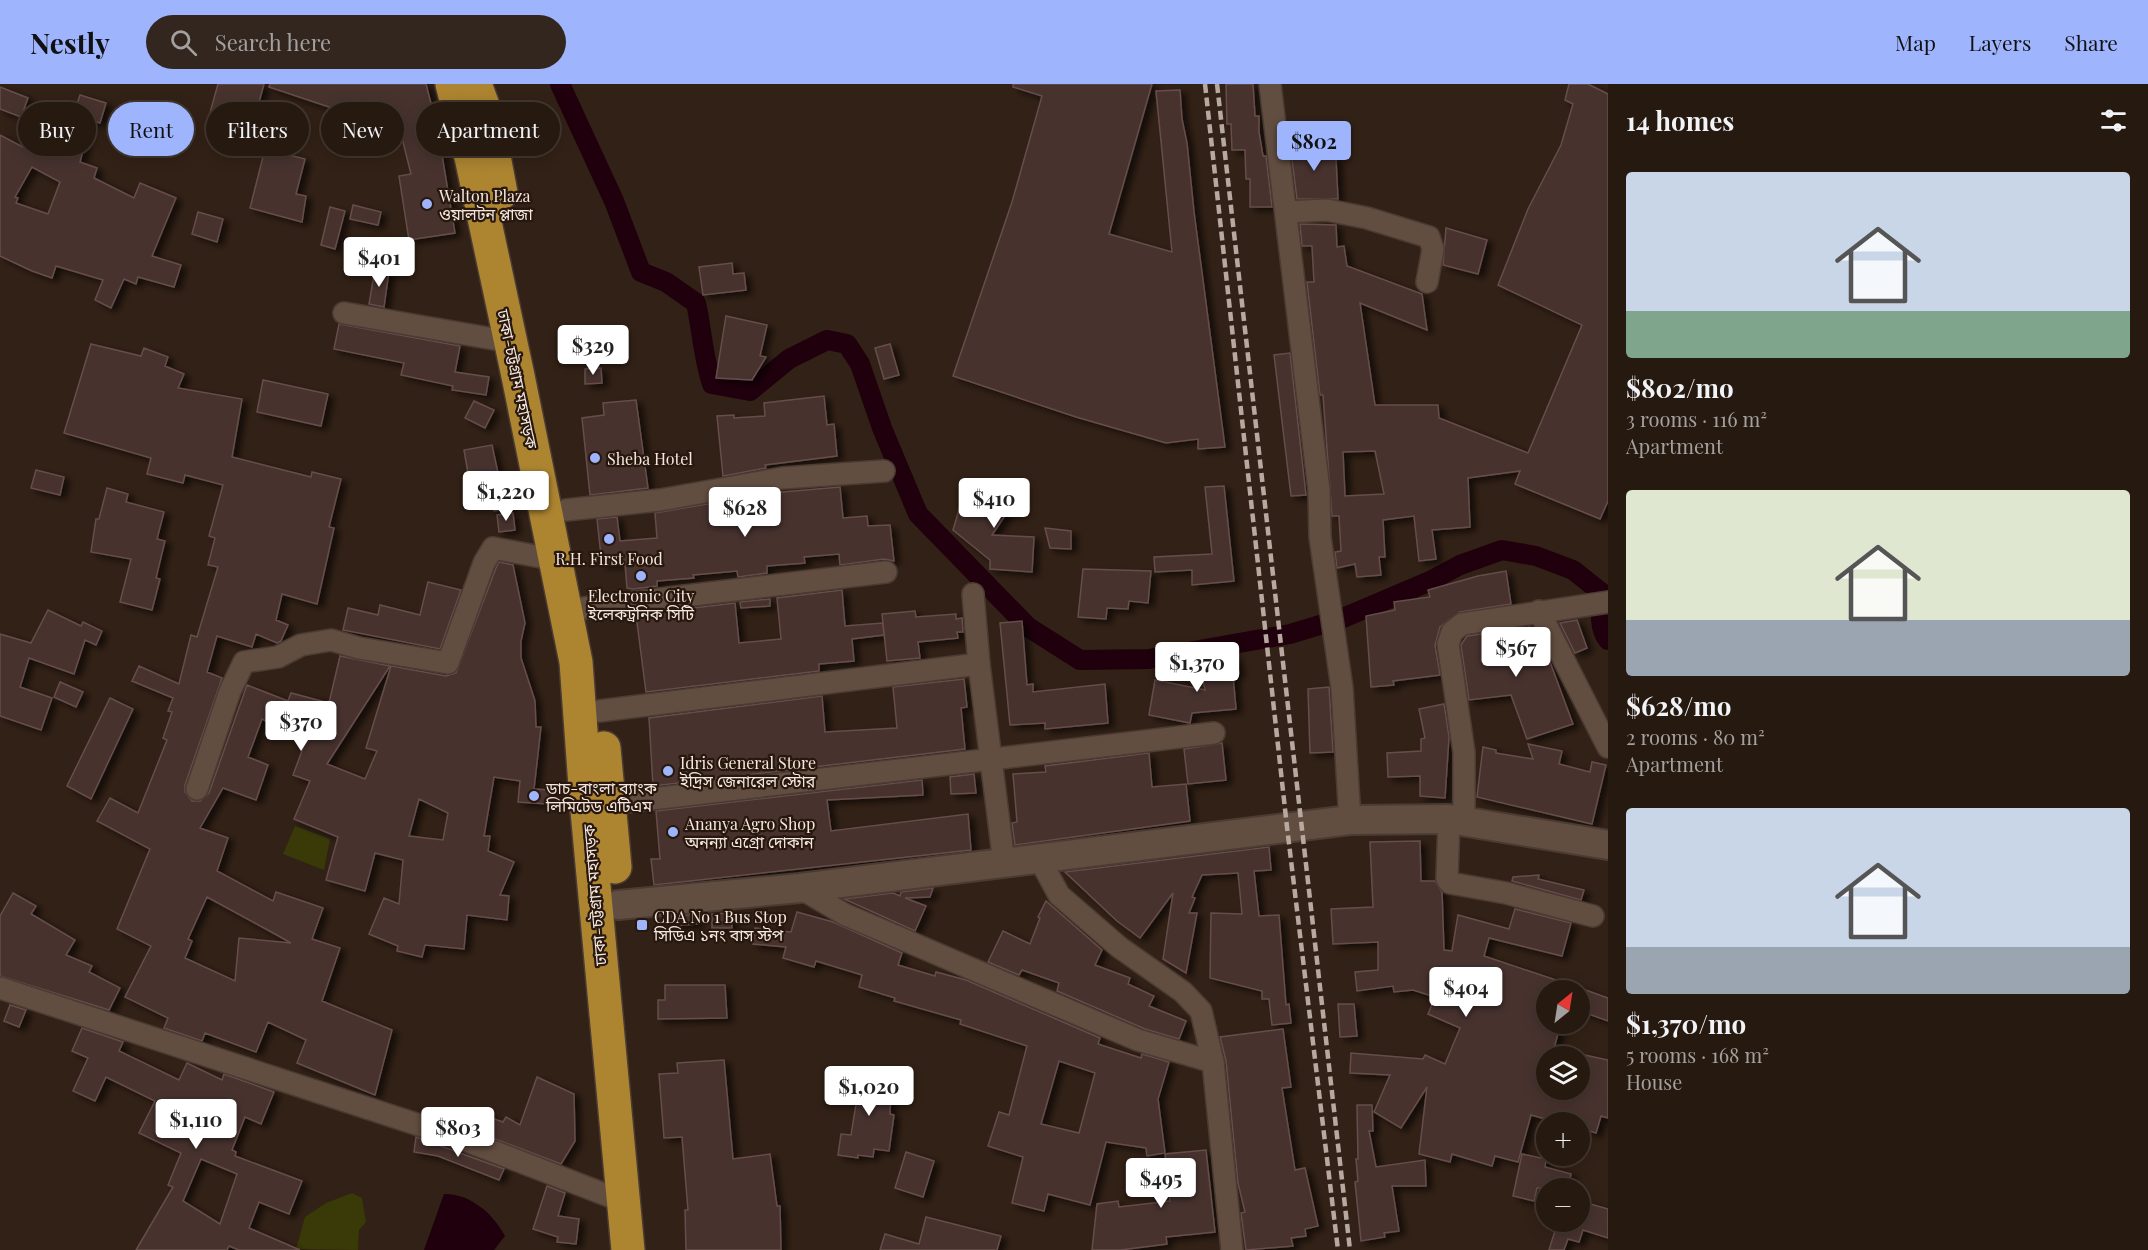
<!DOCTYPE html>
<html lang="en">
<head>
<meta charset="utf-8">
<style>
  :root { --surface:#261910; --page:#32261e; --text:#f1f3f6; --muted:#a4a09f; --line:#423830; --accent:#9eb4fd }
  body { margin:0; font-family:"Playfair Display","Noto Sans Bengali",serif; background:var(--page); color:var(--text); height:100vh; display:flex; flex-direction:column; font-size:22px; white-space:nowrap }
  * { box-sizing:border-box; margin:0 }
  p { font-size:20px; color:var(--muted) }
  .icon { flex:none; width:33px; height:33px; fill:none; stroke:currentColor; stroke-width:2; stroke-linecap:round; stroke-linejoin:round }
  .map { position:relative; flex:1; overflow:hidden }
  .drawer { display:flex; flex-direction:column; background:var(--surface); width:540px }
  .drawer>* { flex:none }
  .guide { position:absolute; left:18px; top:18px; width:570px; height:54px; display:flex; gap:12px }
  .needle { width:39px; rotate:30deg }
  .tools { position:absolute; left:1536px; top:896px; display:grid; gap:12px }
  .tools a { display:grid; place-items:center; width:54px; height:54px; border-radius:50%; background:var(--surface); box-shadow:0 3px 15px #0003,0 0 0 2px var(--line); font-size:30px }
  .price { position:absolute; translate:-50% -51px; padding:0 14px; border-radius:6px; background:#fff; color:#222; font-size:20px; line-height:39px; filter:drop-shadow(0 2px 3px #0008) }
  .price::after { content:''; position:absolute; left:50%; top:36px; width:18px; height:14px; margin-left:-9px; background:inherit; clip-path:polygon(0 0,100% 0,50% 100%) }
  .price.on { background:var(--accent); color:#111 }
  ul { padding:0; list-style:none }
  li { display:grid; align-content:center; gap:12px; height:318px; padding:0 18px }
  li span { display:grid; place-items:center; height:186px; border-radius:6px; color:#555 }
  li>.icon { margin-inline-start:auto }
  span .icon { width:108px; height:108px; fill:#fffc; stroke-width:1 }
  li b { font-size:26px }
  h2 { display:flex; justify-content:space-between; align-items:center; height:72px; padding:0 18px; font-size:26px }
  .tag { padding:0 21px; border-radius:27px; background:var(--surface); box-shadow:0 3px 15px #0003,0 0 0 2px var(--line); font-size:21px; line-height:54px }
  .tag.on { background:var(--accent); color:#111 }
  header { display:flex; align-items:center; gap:36px; box-sizing:border-box; height:84px; padding:0 30px; background:var(--accent); color:#111 }
  header strong { font-size:28px }
  nav { display:flex; gap:33px; margin-inline-start:auto; font-size:21px }
  .search { width:420px; height:54px; background:var(--page); display:flex; align-items:center; gap:15px; box-sizing:border-box; padding:0 21px; border-radius:33px; color:var(--muted); font-size:22px }
  main { display:flex; flex:1; min-height:0 }
  .map>svg:first-child { display:block }
  .green { fill:#393a08 }
  .water { fill:#1f000c }
  .lines { fill:none; stroke-linecap:round; stroke-linejoin:round }
  .canal { stroke:#1f000c; stroke-width:20 }
  .building { fill:#47302e; stroke:#664e4b; stroke-width:1.5; fill-rule:evenodd; filter:url(#shadow) }
  .street-casing { stroke:#4a3b33; stroke-width:24 }
  .secondary-casing { stroke:#4a3b33; stroke-width:32 }
  .highway-casing { stroke:#4a3b33; stroke-width:36 }
  .street { stroke:#624e41; stroke-width:21 }
  .secondary { stroke:#624e41; stroke-width:28 }
  .highway { stroke:#ad8531; stroke-width:33 }
  .rail { stroke:#b7a9a0; stroke-width:4.5; stroke-dasharray:9 4.5; stroke-linecap:butt }
  .poi-dot { fill:#9eb4fd; stroke:#28170c; stroke-width:2 }
  .labels { text-anchor:middle; dominant-baseline:central; stroke-width:4.5; stroke-linejoin:round; paint-order:stroke }
  .poi-label { font-size:16px; fill:#f3e7df; stroke:#28170c; text-anchor:start }
  .street-label { font-size:16px; fill:#f3e7df; stroke:#28170c }
</style>
</head>
<body>
<header>
<strong>Nestly</strong>
<div class="search"><svg class="icon" aria-label="search" viewBox="0 0 24 24"><circle cx="10" cy="10" r="6"/><path d="M15 15l6 6"/></svg>Search here</div>
<nav><a>Map</a><a>Layers</a><a>Share</a></nav>
</header>
<main>
<div class="map">
<svg width="1608" height="1166" viewBox="0 0 1608 1166">
  <defs>
    <filter id="shadow"><feDropShadow dx="5.5" dy="3.5" stdDeviation="3" flood-color="#0009"/></filter>
  </defs>
  <rect width="100%" height="100%" fill="#322116"/>
  <g class="green">
    <path d="M295,742L330,755L324,786L283,770Z"/>
    <path d="M352,1109L362,1114L366,1138L359,1146L358,1166L296,1165L305,1133L326,1119Z"/>
  </g>
  <path class="water" d="M444,1110C471,1110 492,1129 505,1152L494,1166H424Z"/>
  <g class="lines">
    <path class="canal" d="M560,0L614,117L641,188L666,198L696,219C702,246 703,273 712,300L750,307L789,275L827,256L847,260L860,280L882,344L918,430L1028,543L1080,576L1149,575L1290,550L1343,534L1430,497L1460,481L1502,466L1536,472L1573,486L1602,509C1601,523 1598,544 1608,556"/>
  </g>
  <g class="building">
    <path d="M218,0H264L251,47L235,43L232,52L206,43Z"/>
    <path d="M270,0H426L444,70L442,71L455,149L409,156L399,92L411,90L396,30L332,24L269,3Z"/>
    <path d="M1013,0H1152L1109,150L1172,168L1156,7L1180,6L1182,35L1187,59L1194,128L1225,363L1198,365V355L1166,359L1076,333L953,292L1012,118L1042,12L1013,3Z"/>
    <path d="M1226,0H1253L1255,32H1259V48L1263,72H1266L1272,123H1250V95H1246L1245,66H1232L1231,40H1227Z"/>
    <path d="M1569,0H1588L1608,10V417L1600,435L1515,400L1520,387L1468,394L1470,443L1432,446L1436,475L1419,477L1414,432L1383,436L1385,473H1379L1381,491L1357,493L1355,480L1337,484L1335,468L1341,467L1339,432H1332L1323,311H1320L1307,198H1314L1312,162H1302L1300,140L1336,141L1337,163L1344,162L1347,182L1422,210L1427,246L1360,219L1375,321H1438L1439,334L1528,369L1582,241L1498,201L1528,125L1561,61L1573,20L1565,16ZM1375,367L1384,410L1345,412L1343,368Z"/>
    <path d="M0,3L28,14L21,33L0,25Z"/>
    <path d="M80,11L106,19L100,39L91,36L80,78L97,84L94,94L134,114L140,99L176,114L152,172L181,181L174,203L138,193L136,200L124,195L111,224L95,216L103,196L56,182L52,194L32,187L0,172V51L38,71L42,64L46,66L52,40L69,45ZM32,83L60,98L48,130L16,119L18,114L15,113Z"/>
    <path d="M1326,58L1327,75H1336L1338,115H1297L1290,59Z"/>
    <path d="M265,65L305,75L296,110L306,112L302,138L250,124Z"/>
    <path d="M353,121L381,128L378,141L350,135Z"/>
    <path d="M330,123L345,127L335,165L321,161Z"/>
    <path d="M198,128L223,135L217,158L192,150Z"/>
    <path d="M1446,144L1487,156L1478,190L1443,181Z"/>
    <path d="M732,179L733,190L744,189L746,206L703,211L699,183Z"/>
    <path d="M375,185L389,187L384,223L369,220Z"/>
    <path d="M726,232L767,241L760,272L766,273L752,296L716,294Z"/>
    <path d="M339,240L460,262L455,288L489,293L486,311L452,306L453,302L401,291L404,279L334,265Z"/>
    <path d="M91,260L141,272L144,264L168,273L165,282L184,290L178,304L242,315L232,373L311,393L312,388L341,395L329,443L334,444L317,520L282,510L276,536L288,541L281,557L277,559L256,550L252,563L217,552L207,588L222,594L185,701V708L192,717H200L209,709L247,601L288,617L291,609L329,619L340,572L390,582L327,680L365,695L377,667L366,664L391,582L446,592L456,589L496,484L499,478L513,481L525,539L521,557V574L535,617L536,643H541L534,705L549,706L548,720L518,718L520,697L494,693L484,752H490L488,767L514,778L500,811L509,812L507,836L467,831L464,865L425,861L422,873L397,867L398,862L369,850L384,814L399,820L403,776L375,769L365,807L326,796L338,753L294,735L310,697L293,691L309,648L268,634L266,637L262,635L248,673L268,681L256,716L223,704L200,744L228,754L217,787L273,817L276,808L323,824L312,855L340,864L322,917L392,946L375,1011L297,979L306,956L268,938L256,968L205,949L202,957L164,944L168,934L125,913L151,862L117,845L150,765L97,737L110,714L138,729L167,656L163,654L172,628L168,627L173,614L132,597L139,582L179,600L191,551L197,553L218,483L208,481L215,454L209,452L223,401L185,391L183,399L147,390L151,374L64,349ZM419,715L448,729L443,756L409,752ZM207,813L275,850L291,859L239,854L235,897L185,874L192,857L188,855Z"/>
    <path d="M890,260L899,291L884,295L875,264Z"/>
    <path d="M1290,269L1306,411L1291,412L1274,271Z"/>
    <path d="M601,284L602,299L585,300V285Z"/>
    <path d="M263,296L328,310L321,342L257,328Z"/>
    <path d="M824,312L827,341L834,340L837,372L765,381L766,384L723,392L717,332L734,331V334L765,332L764,319Z"/>
    <path d="M636,316L648,404L590,411L582,334L604,331L603,319Z"/>
    <path d="M474,317L494,326L485,344L465,334Z"/>
    <path d="M492,361L498,389L469,395L464,366Z"/>
    <path d="M36,386L64,393L60,411L31,404Z"/>
    <path d="M984,398L1021,408L992,451L1034,453L1032,488L990,485V476L953,446L961,419Z"/>
    <path d="M507,400L509,425L494,427L492,402Z"/>
    <path d="M1224,402L1234,497L1192,501V486L1155,488L1154,473L1212,470L1205,403Z"/>
    <path d="M840,403L843,434L867,432L868,442L890,441L894,477L884,475L840,481L839,470L804,473L805,479L767,482V489L738,493L737,487L693,491L694,494L657,497V502L633,505L627,504L625,479L602,481L597,435L617,433L620,457L657,454L655,429L771,409Z"/>
    <path d="M107,404L128,410L126,418L164,428L157,455L165,457L156,494L160,495L152,526L120,518L131,475L91,468L96,435H99Z"/>
    <path d="M513,429L515,446L499,448L497,431Z"/>
    <path d="M1045,444L1071,447V465L1050,464Z"/>
    <path d="M1083,485L1151,487L1148,519L1129,517L1128,525L1107,524L1106,535L1078,533Z"/>
    <path d="M1506,487L1511,520L1460,528L1440,543L1435,561L1440,591L1393,597L1394,601L1371,603L1366,532L1395,526L1394,518L1430,513L1428,506L1478,492Z"/>
    <path d="M428,498L461,506L440,565L343,546L348,524L378,531L380,521L420,531Z"/>
    <path d="M842,506L845,542L883,539L884,551L852,555L854,577L819,580V587L646,608L636,531L735,519L739,559L781,555L777,514Z"/>
    <path d="M770,515V522L741,524L740,518Z"/>
    <path d="M48,526L81,542L83,538L102,547L96,561L85,556L74,590L29,574L20,603L52,614L41,646L0,632V550L31,559Z"/>
    <path d="M915,527L916,533L956,530V535L962,534L963,548H957L958,554L918,558L920,574L887,577L882,530Z"/>
    <path d="M1577,536L1587,564L1575,569L1560,539Z"/>
    <path d="M1022,537L1027,601L1033,600V608L1105,600L1108,639L1045,645V639L1010,641L1000,539Z"/>
    <path d="M1530,543L1550,578L1573,640L1527,655L1511,611L1469,616L1461,561L1467,552Z"/>
    <path d="M1235,573L1239,589L1233,591L1236,625L1192,629L1190,639L1149,631L1155,596L1205,606L1200,580Z"/>
    <path d="M964,595L967,623L961,624L965,665L653,702L649,634L822,612L825,648L897,644L893,603Z"/>
    <path d="M60,598L83,608L76,623L54,613Z"/>
    <path d="M1329,603L1333,668L1310,669L1308,605Z"/>
    <path d="M110,614L133,625L91,715L67,702Z"/>
    <path d="M1444,620L1449,653L1445,714L1420,712V692L1388,693L1387,669L1421,667V655L1425,654L1419,625Z"/>
    <path d="M1222,659L1226,696L1188,700L1184,665Z"/>
    <path d="M1528,660L1562,667L1559,680L1590,688L1592,678L1606,681L1592,740L1477,713L1483,663L1496,666V669L1533,675Z"/>
    <path d="M1149,669L1152,703L1186,700L1190,737L1015,761L1012,739L1017,738L1013,690L1046,688L1045,682Z"/>
    <path d="M974,690L976,709L951,710L950,693Z"/>
    <path d="M922,696L923,711L827,716L831,747L968,730L971,766L654,801L651,775H660L656,727Z"/>
    <path d="M1420,757L1421,797H1435L1442,808L1444,866L1452,867L1458,831L1509,845L1515,825L1571,839L1562,872L1489,854L1484,872L1577,903L1576,906H1546V942L1559,946L1552,972H1546V1005H1580V970L1608,976V1034L1601,1032L1596,1049L1580,1044V1038H1556L1531,1031L1518,1078L1495,1072L1492,1082L1452,1070L1450,1078L1419,1070L1427,1003L1401,1044L1374,1028L1390,991L1350,989L1351,969L1423,975L1425,971L1445,980L1460,944L1428,930L1435,913L1413,906L1394,908L1393,902L1357,907L1355,888L1378,886V858L1333,860L1331,825L1373,823L1370,758Z"/>
    <path d="M1269,763L1271,786L1254,787L1259,832L1279,831L1286,921L1289,920L1291,939L1272,941L1269,915H1262V907L1210,894L1211,829L1242,830L1238,789L1202,791L1192,813L1195,814L1189,829H1197L1186,889L1163,875L1173,809L1140,854L1117,837L1065,788Z"/>
    <path d="M1539,791L1538,795L1584,806L1581,816L1512,797L1513,793Z"/>
    <path d="M933,804L930,813L905,814L926,822L915,847L844,815L893,809L900,812L901,808Z"/>
    <path d="M13,809L36,822L31,830L75,856L66,871L92,882L89,888L120,904L109,926L0,892V832Z"/>
    <path d="M1046,817L1102,866L1095,881L1130,894L1128,900L1154,912L1149,922L1186,937L1179,955L1145,945L1057,907L1059,899L1022,886L1019,891L988,878L1003,847L1030,860L1040,834L1038,833Z"/>
    <path d="M797,828L833,838L902,869L898,881L935,892L936,888L966,896L1100,954L1098,960L1141,974L1142,970L1169,978L1158,1015L1165,1069L1147,1072L1146,1064L1106,1058L1090,1121L1048,1110L1044,1127L1012,1119L1023,1073L988,1062L999,1028L1009,1031L1027,962L960,940L961,936L894,917L895,914L859,903L862,891L816,877L814,883L783,874L786,863L753,860L755,844L791,848ZM1059,977L1095,989L1079,1049L1041,1040Z"/>
    <path d="M731,829L732,844H712V830Z"/>
    <path d="M696,830L697,840L670,842L669,833Z"/>
    <path d="M665,901H725L727,934L658,935V916H665Z"/>
    <path d="M1580,904L1608,914V937L1580,927Z"/>
    <path d="M1338,920H1354L1357,952L1340,953Z"/>
    <path d="M10,921L26,926L19,943L4,937Z"/>
    <path d="M82,944L123,958L119,967L179,996L187,979L222,996L224,990L274,1008L261,1040L245,1033L232,1066L236,1068L235,1072L302,1097L289,1130L259,1118L249,1144L300,1166H239L229,1162L227,1166H136L173,1103L168,1101L181,1069L139,1049L155,1017L106,993L95,1017L73,1007L88,974L72,967ZM201,1075L237,1090L220,1140L183,1117Z"/>
    <path d="M1283,945L1291,1003L1282,1004L1295,1086L1305,1084L1318,1142L1305,1145L1306,1152L1291,1154L1293,1162L1246,1166L1241,1129L1245,1128L1238,1099L1226,977L1220,953Z"/>
    <path d="M724,976L733,1075L770,1070L777,1122H780L781,1166H686L685,1126H688L682,1053L664,1054L659,990L678,989L677,979Z"/>
    <path d="M860,984L887,991L884,1004H891L890,1030L894,1031L889,1067L874,1065L873,1073L858,1071V1074L838,1071L841,1050L851,1051L856,1020L850,1019Z"/>
    <path d="M537,993L574,1010L575,1057L561,1080L456,1040L462,1024L503,1038L506,1033L520,1041Z"/>
    <path d="M1357,1021H1372L1373,1047H1369L1376,1083L1425,1076L1426,1102H1392L1399,1147L1384,1149L1385,1153L1361,1157L1355,1098L1358,1097L1356,1075H1358Z"/>
    <path d="M416,1053L504,1085L499,1096L438,1072L414,1068Z"/>
    <path d="M1206,1066L1215,1148L1166,1153L1167,1160L1120,1166H1092L1097,1120L1118,1117L1119,1123L1170,1117L1165,1070Z"/>
    <path d="M906,1068L934,1077L923,1113L895,1104Z"/>
    <path d="M1522,1070L1546,1075L1545,1083L1571,1090L1568,1104H1537L1534,1117L1513,1112Z"/>
    <path d="M547,1102L565,1109L558,1132L579,1135L576,1160L557,1158L558,1153L533,1145Z"/>
    <path d="M1580,1117L1608,1125V1154L1583,1146L1579,1158L1568,1155L1564,1166H1549L1558,1137H1580Z"/>
    <path d="M926,1133L1001,1152L997,1166H880L885,1150L919,1160Z"/>
  </g>
  <g class="lines">
    <g class="street-casing">
      <g id="street">
        <path d="M1270,0L1319,406L1320,453L1342,604L1350,736"/>
        <path d="M1286,128L1327,126L1367,134L1429,153L1433,165L1427,198"/>
        <path d="M344,229L511,258"/>
        <path d="M566,426L660,416L783,394L884,387"/>
        <path d="M973,510L979,580L1004,779"/>
        <path d="M584,524L886,488"/>
        <path d="M1539,527L1608,663"/>
        <path d="M599,627L979,580"/>
        <path d="M197,705L230,607L244,578L278,573L301,561L331,556L359,564L448,579L484,479L493,464L557,476"/>
        <path d="M609,720L1214,649"/>
        <path d="M1449,735L1447,795L1450,799L1506,809L1593,832"/>
        <path d="M1464,736V668L1448,560L1452,548L1462,540L1608,518"/>
        <path d="M1039,774L1059,811L1119,863L1183,908L1201,927L1213,978L1232,1166"/>
        <path d="M800,804L844,830L1138,956L1213,978"/>
        <path d="M0,904L459,1054L622,1117"/>
      </g>
    </g>
    <g class="secondary-casing">
      <path id="secondary" d="M618,821L800,804L1350,736L1449,735L1608,761"/>
    </g>
    <g class="highway-casing">
      <g id="highway">
        <path d="M452,0L471,73L518,292L576,578L586,716L628,1166"/>
        <path d="M475,0L486,30L501,109"/>
        <path d="M604,664L615,783"/>
      </g>
    </g>
    <use href="#street" class="street"/>
    <use href="#secondary" class="secondary"/>
    <use href="#highway" class="highway"/>
    <g class="rail">
      <path d="M1205,0L1287,743L1338,1166"/>
      <path d="M1217,0L1350,1166"/>
    </g>
  </g>
  <g class="poi-dot">
    <circle cx="427" cy="120" r="6"/>
    <circle cx="595" cy="374" r="6"/>
    <circle cx="609" cy="455" r="6"/>
    <circle cx="641" cy="492" r="6"/>
    <circle cx="668" cy="687" r="6"/>
    <circle cx="534" cy="712" r="6"/>
    <circle cx="673" cy="748" r="6"/>
    <rect x="636" y="835" width="12" height="12" rx="3"/>
  </g>
  <g class="labels">
    <g class="poi-label">
      <text x="439" y="111">Walton Plaza<tspan x="439" dy="18">ওয়ালটন প্লাজা</tspan></text>
      <text x="607" y="374">Sheba Hotel</text>
      <text x="609" y="474" text-anchor="middle">R.H. First Food</text>
      <text x="641" y="511" text-anchor="middle">Electronic City<tspan x="641" dy="18">ইলেকট্রনিক সিটি</tspan></text>
      <text x="680" y="678">Idris General Store<tspan x="680" dy="18">ইদ্রিস জেনারেল স্টোর</tspan></text>
      <text x="546" y="703">ডাচ-বাংলা ব্যাংক<tspan x="546" dy="18">লিমিটেড এটিএম</tspan></text>
      <text x="685" y="739">Ananya Agro Shop<tspan x="685" dy="18">অনন্যা এগ্রো দোকান</tspan></text>
      <text x="654" y="832">CDA No 1 Bus Stop<tspan x="654" dy="18">সিডিএ ১নং বাস স্টপ</tspan></text>
    </g>
    <g class="street-label">
      <text transform="translate(518 295) rotate(78)">ঢাকা-চট্টগ্রাম মহাসড়ক</text>
      <text transform="translate(594 811) rotate(-95)">ঢাকা-চট্টগ্রাম মহাসড়ক</text>
    </g>
  </g>
</svg>
<div class="tools">
<a><svg class="needle" viewBox="-14 -14 28 28"><path d="M0-13l5 13h-10z" fill="#e53935"/><path d="M0 13l5-13h-10z" fill="#a4a09f"/></svg></a>
<a><svg class="icon" aria-label="layers" viewBox="0 0 24 24"><path d="M12 4l9 5-9 5-9-5zM3 14l9 5 9-5"/></svg></a>
<a>+</a>
<a>−</a>
</div>
<b class="price on" style="left:1314px;top:88px">$802</b>
<b class="price" style="left:379px;top:204px">$401</b>
<b class="price" style="left:593px;top:292px">$329</b>
<b class="price" style="left:506px;top:438px">$1,220</b>
<b class="price" style="left:994px;top:445px">$410</b>
<b class="price" style="left:745px;top:454px">$628</b>
<b class="price" style="left:1516px;top:594px">$567</b>
<b class="price" style="left:1197px;top:609px">$1,370</b>
<b class="price" style="left:301px;top:668px">$370</b>
<b class="price" style="left:1466px;top:934px">$404</b>
<b class="price" style="left:869px;top:1033px">$1,020</b>
<b class="price" style="left:196px;top:1066px">$1,110</b>
<b class="price" style="left:458px;top:1074px">$803</b>
<b class="price" style="left:1161px;top:1125px">$495</b>
<div class="guide">
<a class="tag">Buy</a>
<a class="tag on">Rent</a>
<a class="tag">Filters</a>
<a class="tag">New</a>
<a class="tag">Apartment</a>
</div>
</div>
<section class="drawer">
<h2>14 homes<svg class="icon" aria-label="filters" viewBox="0 0 24 24"><path d="M4 7h16M4 17h16"/><circle cx="9" cy="7" r="2"/><circle cx="15" cy="17" r="2"/></svg></h2>
<ul>
<li><span style="background:linear-gradient(#c9d6e8 75%,#7fa58c 0)"><svg class="icon" aria-label="home" viewBox="0 0 24 24"><path d="M3 11l9-7 9 7M6 9v11h12V9"/></svg></span><div><b>$802/mo</b><p>3 rooms · 116 m²</p><p>Apartment</p></div></li>
<li><span style="background:linear-gradient(#dfe7d0 70%,#9aa5b1 0)"><svg class="icon" aria-label="home" viewBox="0 0 24 24"><path d="M3 11l9-7 9 7M6 9v11h12V9"/></svg></span><div><b>$628/mo</b><p>2 rooms · 80 m²</p><p>Apartment</p></div></li>
<li><span style="background:linear-gradient(#c9d6e8 75%,#9aa5b1 0)"><svg class="icon" aria-label="home" viewBox="0 0 24 24"><path d="M3 11l9-7 9 7M6 9v11h12V9"/></svg></span><div><b>$1,370/mo</b><p>5 rooms · 168 m²</p><p>House</p></div></li>
</ul>
</section>
</main>
</body>
</html>
